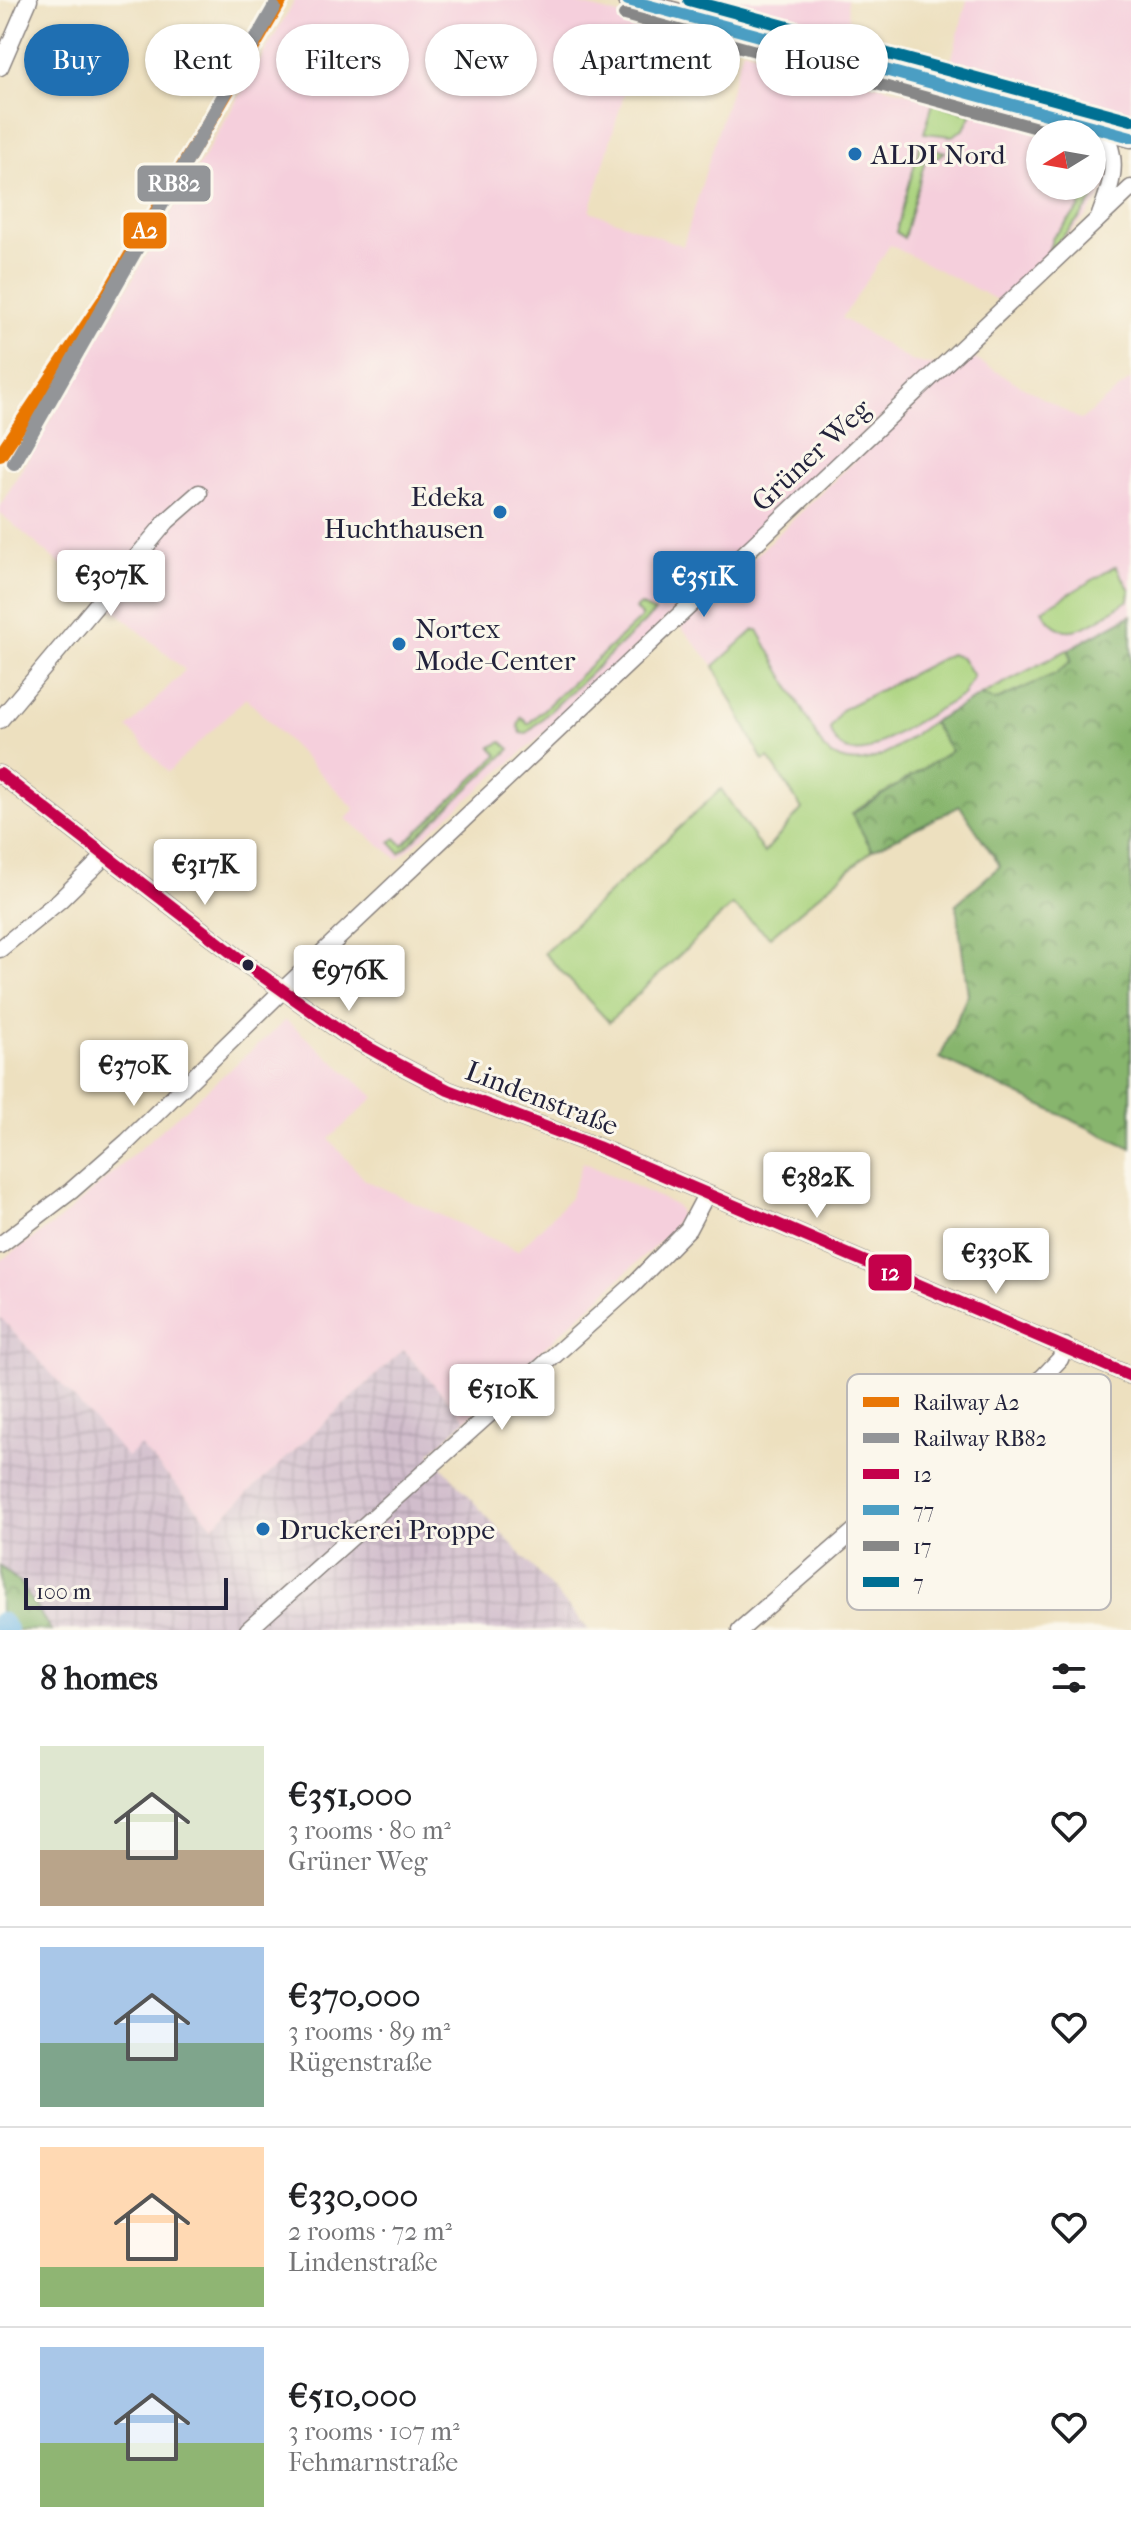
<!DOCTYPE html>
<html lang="en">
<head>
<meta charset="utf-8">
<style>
  :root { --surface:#fff; --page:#f6f6f6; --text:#202124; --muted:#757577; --line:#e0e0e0; --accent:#1f6fb2 }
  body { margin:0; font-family:"IM FELL French Canon",serif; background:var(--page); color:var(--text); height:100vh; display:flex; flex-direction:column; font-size:30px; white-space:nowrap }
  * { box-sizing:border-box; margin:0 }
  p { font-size:26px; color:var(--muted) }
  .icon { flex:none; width:44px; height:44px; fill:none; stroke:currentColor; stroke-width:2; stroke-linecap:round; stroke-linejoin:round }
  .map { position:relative; height:1630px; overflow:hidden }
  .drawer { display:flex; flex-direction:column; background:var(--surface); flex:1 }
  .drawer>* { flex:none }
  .top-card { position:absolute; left:24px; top:24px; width:1084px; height:72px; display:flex; gap:16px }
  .needle { width:52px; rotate:259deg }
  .fabs { position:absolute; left:1026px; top:120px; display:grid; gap:16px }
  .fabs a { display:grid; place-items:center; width:80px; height:80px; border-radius:50%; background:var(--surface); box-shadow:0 2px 6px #0004; font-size:40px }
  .scale { position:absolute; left:24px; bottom:20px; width:204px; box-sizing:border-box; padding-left:8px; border:4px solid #22223b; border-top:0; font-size:22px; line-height:28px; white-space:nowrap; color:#22223b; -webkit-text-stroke:6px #fbf7ec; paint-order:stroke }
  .price { position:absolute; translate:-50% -68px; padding:0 18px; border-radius:8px; background:#fff; color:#222; font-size:26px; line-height:52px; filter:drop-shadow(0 2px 4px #0008) }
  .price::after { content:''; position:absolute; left:50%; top:48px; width:24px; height:18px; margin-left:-12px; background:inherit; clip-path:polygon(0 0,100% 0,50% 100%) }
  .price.current { background:var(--accent); color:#fff }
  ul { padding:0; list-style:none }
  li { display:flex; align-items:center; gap:24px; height:200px; padding:0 40px }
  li+li { border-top:2px solid var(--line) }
  li span { display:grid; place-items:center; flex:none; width:224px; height:160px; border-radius:0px; color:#555 }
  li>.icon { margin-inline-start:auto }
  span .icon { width:96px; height:96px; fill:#fffc; stroke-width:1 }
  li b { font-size:34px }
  h2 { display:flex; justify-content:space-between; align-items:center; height:96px; padding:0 40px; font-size:34px }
  .pill { padding:0 28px; border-radius:36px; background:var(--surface); box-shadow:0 2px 6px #0004; font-size:28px; line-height:72px }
  .pill.current { background:var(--accent); color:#fff }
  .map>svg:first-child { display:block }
  .built { fill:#f5cfdc }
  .industrial { fill:url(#industrial-grid) }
  .green { fill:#aad37e; stroke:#667a5c; stroke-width:2 }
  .forest { fill:url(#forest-crowns); stroke:#546c54; stroke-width:2 }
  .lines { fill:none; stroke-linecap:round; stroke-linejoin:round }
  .river { stroke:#6fb8e7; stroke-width:24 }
  .minor-casing { stroke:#88817d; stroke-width:19 }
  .major-casing { stroke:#88817d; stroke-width:23 }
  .minor { stroke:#fff; stroke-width:16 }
  .major { stroke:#fff; stroke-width:20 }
  .bus-1-casing { stroke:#fbf7ec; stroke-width:18 }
  .bus-2-casing { stroke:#fbf7ec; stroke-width:18 }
  .bus-3-casing { stroke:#fbf7ec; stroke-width:18 }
  .bus-4-casing { stroke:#fbf7ec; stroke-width:18 }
  .bus-1 { stroke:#c4014b; stroke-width:12 }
  .bus-2 { stroke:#4c9ec3; stroke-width:12 }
  .bus-3 { stroke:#878787; stroke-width:12 }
  .bus-4 { stroke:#006f93; stroke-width:12 }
  .rail-1-casing { stroke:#fbf7ec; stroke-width:20 }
  .rail-2-casing { stroke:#fbf7ec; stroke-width:20 }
  .rail-1 { stroke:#e97706; stroke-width:14 }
  .rail-2 { stroke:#939598; stroke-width:14 }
  .poi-dot { fill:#1f6fb2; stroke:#fbf7ec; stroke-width:3 }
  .bus-dot { fill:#22223b; stroke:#fbf7ec; stroke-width:3 }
  .labels { text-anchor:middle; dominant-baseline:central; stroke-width:6; stroke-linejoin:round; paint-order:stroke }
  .poi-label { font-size:28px; fill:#22223b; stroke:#fbf7ec; text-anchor:start }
  .street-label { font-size:28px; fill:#22223b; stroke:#fbf7ec }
  .key { fill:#fbf7ec; stroke:#bab7b7; stroke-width:2 }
  .key-label { font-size:22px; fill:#22223b }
  .line-badge { stroke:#fbf7ec; stroke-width:3 }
  .badge-label { font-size:22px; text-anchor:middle; font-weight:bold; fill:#fff }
</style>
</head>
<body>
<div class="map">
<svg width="1131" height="1630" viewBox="0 0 1131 1630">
  <defs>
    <pattern id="industrial-grid" width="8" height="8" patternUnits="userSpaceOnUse" patternTransform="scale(2)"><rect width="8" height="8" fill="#d1bdcc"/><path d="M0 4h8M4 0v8" fill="none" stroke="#b3a2b0"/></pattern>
    <pattern id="forest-crowns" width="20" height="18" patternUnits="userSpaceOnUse" patternTransform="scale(2)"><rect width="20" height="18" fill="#87b56d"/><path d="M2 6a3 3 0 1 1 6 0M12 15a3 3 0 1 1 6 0" fill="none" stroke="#6e935b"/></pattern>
  </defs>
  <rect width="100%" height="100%" fill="#fbf7ec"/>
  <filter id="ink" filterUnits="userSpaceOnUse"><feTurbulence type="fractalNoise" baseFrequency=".0125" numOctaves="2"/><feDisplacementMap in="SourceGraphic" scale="16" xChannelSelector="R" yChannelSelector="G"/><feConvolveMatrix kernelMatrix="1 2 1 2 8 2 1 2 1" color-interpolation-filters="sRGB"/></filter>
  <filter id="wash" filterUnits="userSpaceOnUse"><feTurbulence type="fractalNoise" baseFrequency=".006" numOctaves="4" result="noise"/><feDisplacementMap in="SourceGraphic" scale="32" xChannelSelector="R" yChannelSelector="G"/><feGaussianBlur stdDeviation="1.8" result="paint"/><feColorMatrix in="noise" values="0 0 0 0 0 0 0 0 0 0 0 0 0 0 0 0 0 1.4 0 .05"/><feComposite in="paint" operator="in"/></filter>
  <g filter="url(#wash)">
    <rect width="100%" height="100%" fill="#ede0bf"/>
    <g class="built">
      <path d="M295,0H564L645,22L590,211L683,246L743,49L1062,134H1040V186H1092V142L1107,157L1112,181L1088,214L1001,302L890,245L842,318L911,361L937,366L532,744L398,859L346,819L355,809L246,698L168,772L128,728L185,670L0,513V506Z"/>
      <path d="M677,0H847L850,35L951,62L967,0H1131V121Z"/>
      <path d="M966,354L1081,420L1131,379V637L852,813L872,850L844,873L769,758L763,761L714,666L681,627Z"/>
      <path d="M286,1020L375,1097L329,1139L365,1180L518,1251L570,1198L583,1162L673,1204L679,1209V1218L668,1234L466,1420L403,1350L213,1526L141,1447L127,1458L0,1317V1261L57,1222Z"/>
    </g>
    <path class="industrial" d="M0,1317L127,1457L140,1446L213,1526L403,1350L466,1420L430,1453L589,1630H51L19,1582L0,1566Z"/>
    <g class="green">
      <path d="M933,103L972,114L964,129L952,136L924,133Z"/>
      <path d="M920,145L945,152L934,160H925L904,238L896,232Z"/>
      <path d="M1097,153L1107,173C1094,205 1071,228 1048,252L1053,237L1079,209L1084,186H1092V159Z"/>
      <path d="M1116,566L1130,590L1129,600C1099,617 1065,653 1042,610Z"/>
      <path d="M640,605L655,612L526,734L521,733L518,726L521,717L528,724L642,617L635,609Z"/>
      <path d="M754,630H758L824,749C861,782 899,744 932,722L952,751L852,813L872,850L770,937L732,905L609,1022L544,953L721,789L764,853L802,809L769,758L763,761L714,666Z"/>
      <path d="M1069,649L1071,661L1058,673L995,701L981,695Z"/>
      <path d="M950,654L962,658L973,676L963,695L868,750C850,755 835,748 830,729L841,710Z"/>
      <path d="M502,742L510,749L400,853L390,842L396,838L403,845L498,755L491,747Z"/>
    </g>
    <g class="forest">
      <path d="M1131,615V1148L940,1058L968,994L956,904L1000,866L960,806L872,850L852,814L951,751L932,722L981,695L995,701L1057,673L1071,661L1069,649Z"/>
      <path d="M0,1566L19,1582L51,1630H0Z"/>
    </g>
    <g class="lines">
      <path class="river" d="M0,1624L5,1630"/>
    </g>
  </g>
  <g filter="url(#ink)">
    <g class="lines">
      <g class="minor-casing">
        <g id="minor">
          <path d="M0,67L29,0"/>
          <path d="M1100,215C1112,183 1121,159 1101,128"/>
          <path d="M0,720L167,521L199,493"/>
          <path d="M0,774L250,967L344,1034L398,1064L448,1090L598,1147L1131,1376"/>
          <path d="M0,949L60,900L104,857"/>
          <path d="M0,1245L71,1191L127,1142L283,990L1131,188"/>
          <path d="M248,1630L633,1285L688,1229L706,1195"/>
          <path d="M740,1630L926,1469L1043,1377L1060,1359L1065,1346"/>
        </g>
      </g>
      <g class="major-casing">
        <path id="major" d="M628,0L1131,137"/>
      </g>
      <use href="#minor" class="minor"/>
      <use href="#major" class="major"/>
      <g class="bus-1-casing">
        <path id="bus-1" d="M0,774L250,967L344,1034L398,1064L448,1090L598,1147L1131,1376"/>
      </g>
      <g class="bus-2-casing">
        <path id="bus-2" d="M628,0L1131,137"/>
      </g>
      <g class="bus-3-casing">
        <path id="bus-3" d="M624,15L1059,134"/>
      </g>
      <g class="bus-4-casing">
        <path id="bus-4" d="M689,0L1131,120"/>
      </g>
      <use href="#bus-1" class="bus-1"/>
      <use href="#bus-2" class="bus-2"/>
      <use href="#bus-3" class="bus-3"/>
      <use href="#bus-4" class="bus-4"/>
      <g class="rail-1-casing">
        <path id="rail-1" d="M0,455L106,297L281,0"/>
      </g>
      <g class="rail-2-casing">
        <path id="rail-2" d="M14,463L274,8"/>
      </g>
      <use href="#rail-1" class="rail-1"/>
      <use href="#rail-2" class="rail-2"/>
    </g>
  </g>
  <g class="poi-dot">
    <circle cx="855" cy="154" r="8"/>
    <circle cx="500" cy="512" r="8"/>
    <circle cx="399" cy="644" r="8"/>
    <circle cx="263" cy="1529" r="8"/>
  </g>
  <circle class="bus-dot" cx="248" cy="965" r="7"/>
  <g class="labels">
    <g class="poi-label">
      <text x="871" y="154">ALDI Nord</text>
      <text x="484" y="496" text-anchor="end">Edeka<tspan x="484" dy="32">Huchthausen</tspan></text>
      <text x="415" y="628">Nortex<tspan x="415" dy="32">Mode-Center</tspan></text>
      <text x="279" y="1529">Druckerei Proppe</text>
    </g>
    <g class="street-label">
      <text transform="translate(811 455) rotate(-43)">Grüner Weg</text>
      <text transform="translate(542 1098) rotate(21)">Lindenstraße</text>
    </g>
  </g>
  <rect x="847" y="1374" width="264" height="236" rx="12" class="key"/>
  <rect x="863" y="1397" width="36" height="10" fill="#e97706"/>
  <rect x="863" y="1433" width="36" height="10" fill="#939598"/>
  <rect x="863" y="1469" width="36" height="10" fill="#c4014b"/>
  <rect x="863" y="1505" width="36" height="10" fill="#4c9ec3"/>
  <rect x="863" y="1541" width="36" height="10" fill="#878787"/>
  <rect x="863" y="1577" width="36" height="10" fill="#006f93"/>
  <g class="key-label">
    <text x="913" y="1410">Railway A2</text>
    <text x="913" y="1446">Railway RB82</text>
    <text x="913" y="1482">12</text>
    <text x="913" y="1518">77</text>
    <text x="913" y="1554">17</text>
    <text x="913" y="1590">7</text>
  </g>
  <g class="line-badge">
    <rect x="136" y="164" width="76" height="39" rx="8" fill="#939598"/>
    <rect x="122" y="211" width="46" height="39" rx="8" fill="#e97706"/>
    <rect x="867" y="1253" width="46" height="39" rx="8" fill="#c4014b"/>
  </g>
  <g class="badge-label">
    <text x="174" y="191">RB82</text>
    <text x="145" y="238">A2</text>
    <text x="890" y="1280">12</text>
  </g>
</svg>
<div class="fabs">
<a><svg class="needle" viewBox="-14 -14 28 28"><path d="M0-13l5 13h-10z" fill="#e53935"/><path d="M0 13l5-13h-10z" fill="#757577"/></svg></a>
</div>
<div class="scale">100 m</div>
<b class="price" style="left:111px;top:618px">€307K</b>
<b class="price current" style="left:704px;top:619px">€351K</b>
<b class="price" style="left:205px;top:907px">€317K</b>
<b class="price" style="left:349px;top:1013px">€976K</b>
<b class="price" style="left:134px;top:1108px">€370K</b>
<b class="price" style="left:817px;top:1220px">€382K</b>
<b class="price" style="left:996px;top:1296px">€330K</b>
<b class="price" style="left:502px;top:1432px">€510K</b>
<div class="top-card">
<a class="pill current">Buy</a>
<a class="pill">Rent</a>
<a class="pill">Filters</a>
<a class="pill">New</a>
<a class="pill">Apartment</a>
<a class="pill">House</a>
</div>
</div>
<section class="drawer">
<h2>8 homes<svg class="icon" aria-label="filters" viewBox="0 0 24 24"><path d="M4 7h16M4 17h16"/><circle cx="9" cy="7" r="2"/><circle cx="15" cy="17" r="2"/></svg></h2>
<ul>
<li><span style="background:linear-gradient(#dfe7d0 65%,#b9a48a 0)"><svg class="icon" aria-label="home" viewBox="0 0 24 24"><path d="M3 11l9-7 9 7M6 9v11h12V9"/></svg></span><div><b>€351,000</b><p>3 rooms · 80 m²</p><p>Grüner Weg</p></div><svg class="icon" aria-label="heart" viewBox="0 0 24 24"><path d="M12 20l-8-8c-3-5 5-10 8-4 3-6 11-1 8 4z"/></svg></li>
<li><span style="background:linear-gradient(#a9c7e8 60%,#7fa58c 0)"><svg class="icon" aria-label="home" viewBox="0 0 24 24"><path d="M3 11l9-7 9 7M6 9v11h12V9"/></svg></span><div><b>€370,000</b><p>3 rooms · 89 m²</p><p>Rügenstraße</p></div><svg class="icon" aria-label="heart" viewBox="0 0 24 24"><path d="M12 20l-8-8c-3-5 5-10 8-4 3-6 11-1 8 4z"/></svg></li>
<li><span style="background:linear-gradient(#ffd9b3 75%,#8fb573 0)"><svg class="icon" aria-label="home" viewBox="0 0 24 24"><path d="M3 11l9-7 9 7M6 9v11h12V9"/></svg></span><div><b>€330,000</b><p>2 rooms · 72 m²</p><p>Lindenstraße</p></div><svg class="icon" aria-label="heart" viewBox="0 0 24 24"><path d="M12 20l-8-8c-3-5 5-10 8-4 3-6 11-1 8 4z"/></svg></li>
<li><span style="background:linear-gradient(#a9c7e8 60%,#8fb573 0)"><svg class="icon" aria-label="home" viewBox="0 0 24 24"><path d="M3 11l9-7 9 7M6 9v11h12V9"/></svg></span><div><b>€510,000</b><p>3 rooms · 107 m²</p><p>Fehmarnstraße</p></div><svg class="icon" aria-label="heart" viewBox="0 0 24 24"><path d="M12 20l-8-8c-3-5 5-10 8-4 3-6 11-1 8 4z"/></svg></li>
</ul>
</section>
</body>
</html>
